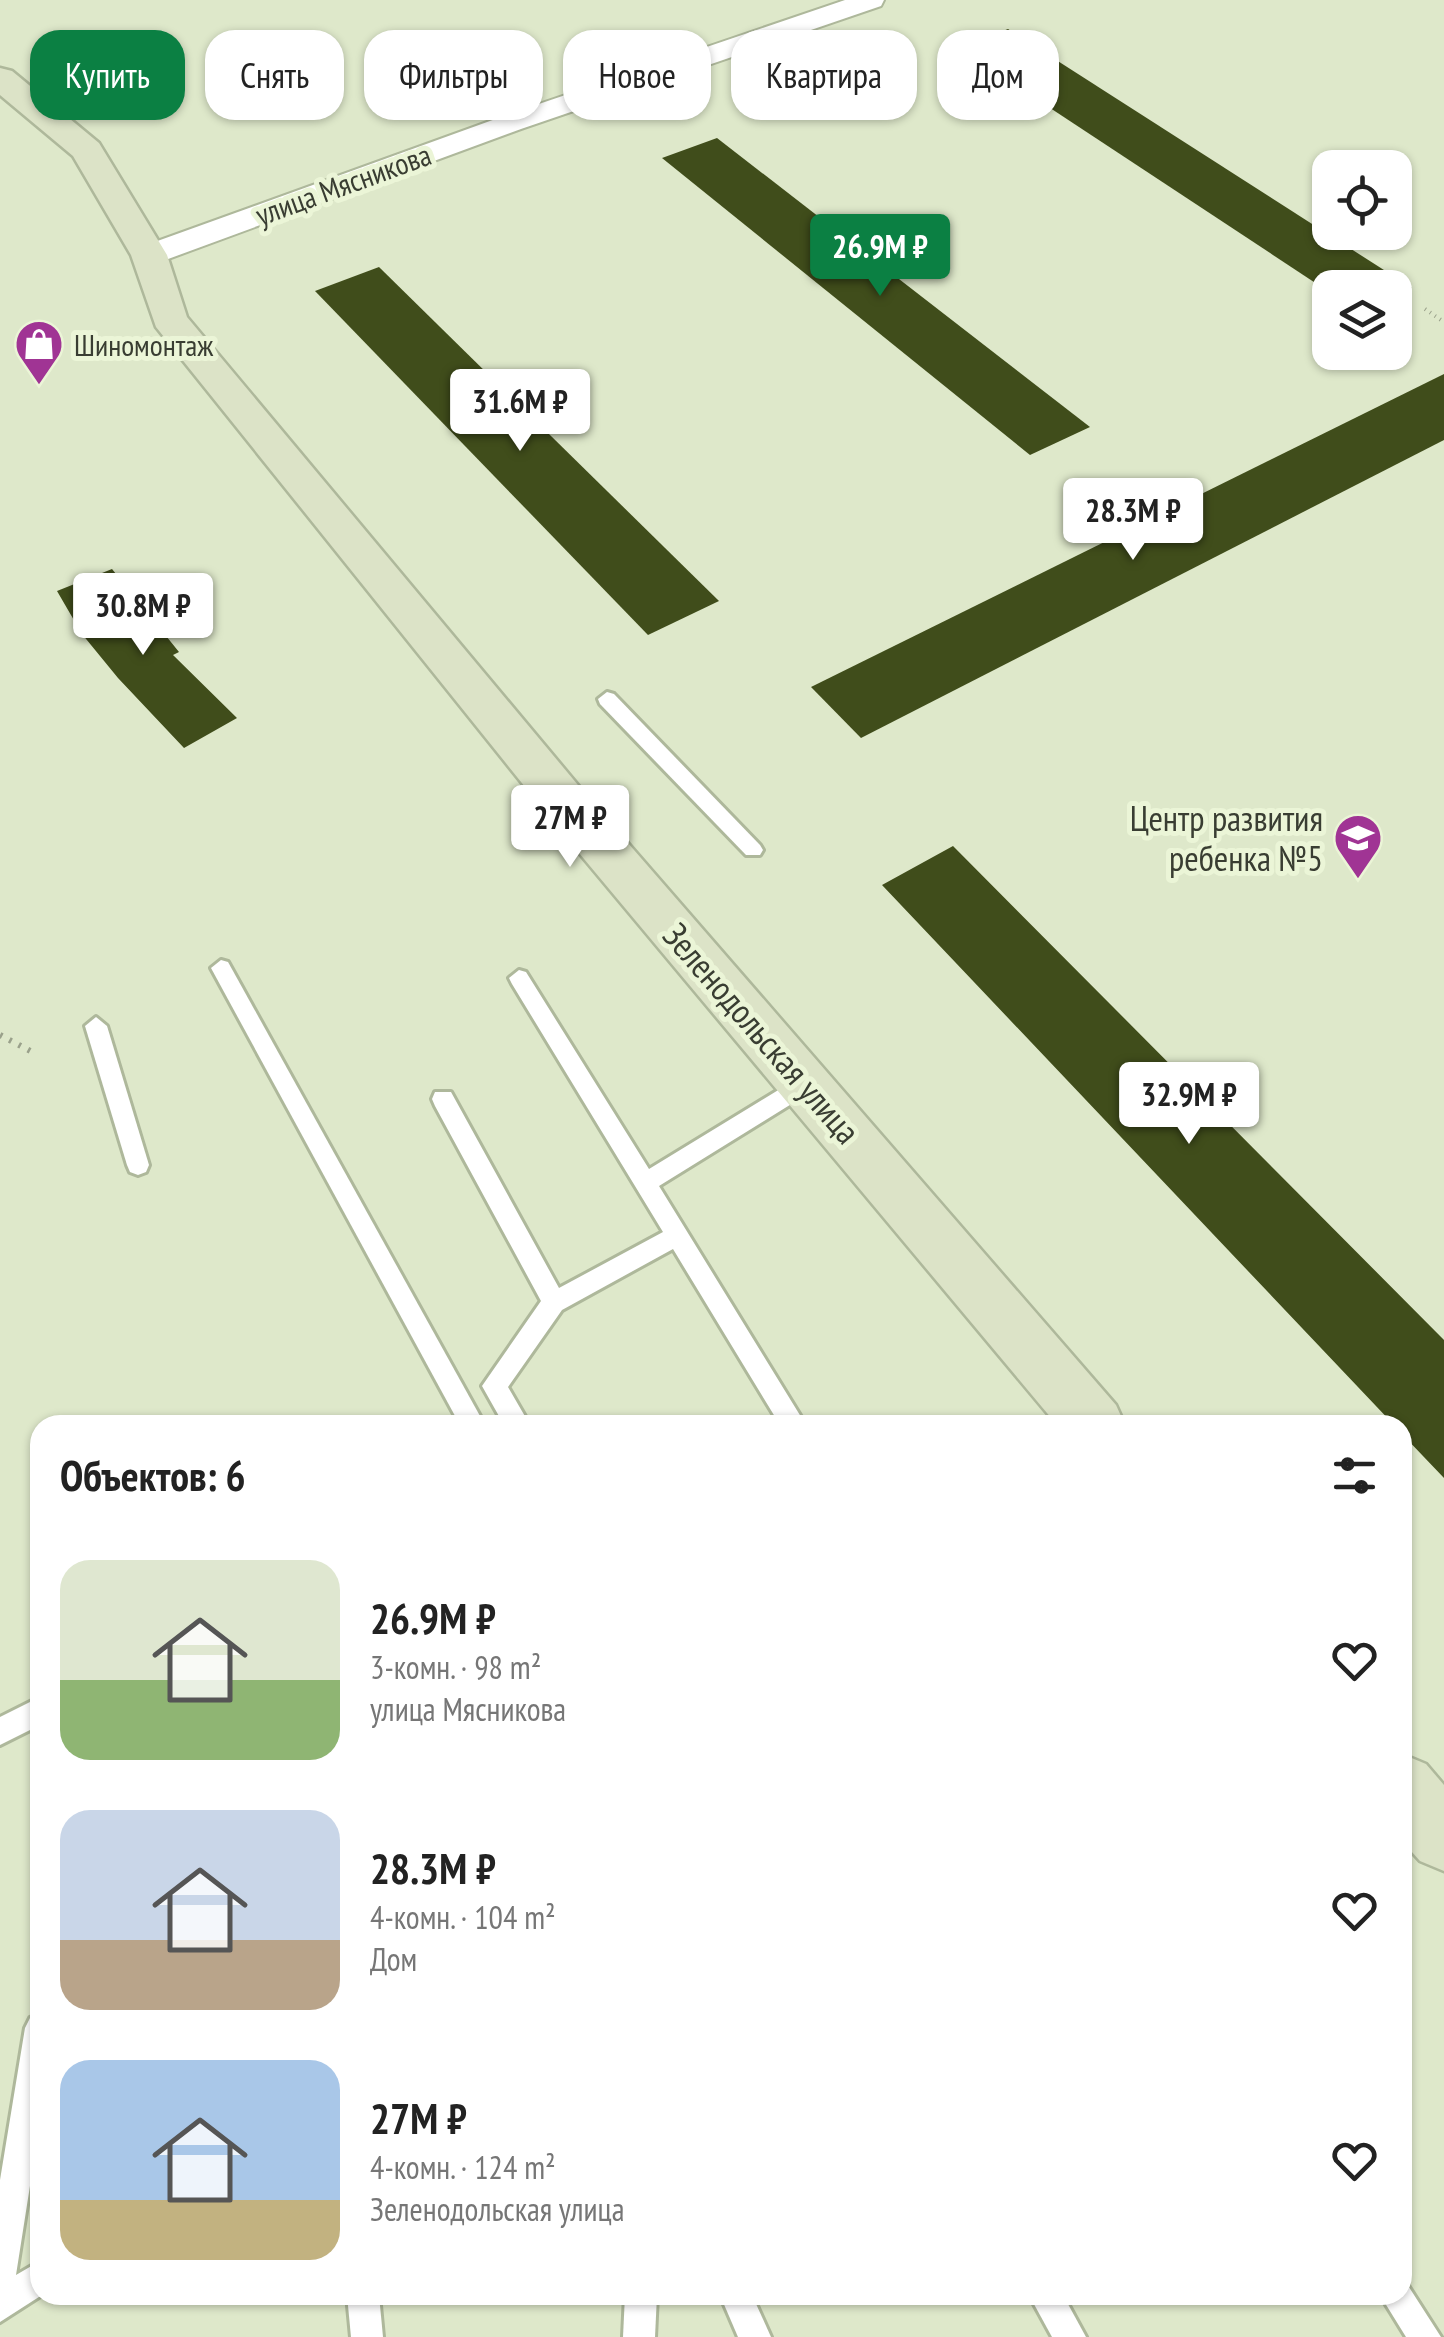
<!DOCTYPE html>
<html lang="ru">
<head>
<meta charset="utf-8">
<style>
  :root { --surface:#fff; --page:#f2f2f2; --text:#222; --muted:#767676; --accent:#0b8043 }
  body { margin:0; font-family:"PT Sans Narrow",sans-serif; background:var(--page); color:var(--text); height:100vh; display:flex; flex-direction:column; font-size:38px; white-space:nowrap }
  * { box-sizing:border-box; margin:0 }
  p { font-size:32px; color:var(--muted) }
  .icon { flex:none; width:55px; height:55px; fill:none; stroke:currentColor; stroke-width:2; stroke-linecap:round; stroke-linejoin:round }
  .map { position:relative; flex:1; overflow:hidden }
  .side { position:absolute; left:30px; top:1415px; width:1382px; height:890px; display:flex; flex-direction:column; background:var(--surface); border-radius:30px; box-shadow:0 2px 8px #0004 }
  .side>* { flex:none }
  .top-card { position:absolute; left:30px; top:30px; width:1385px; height:90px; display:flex; gap:20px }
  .buttons { position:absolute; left:1312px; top:150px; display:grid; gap:20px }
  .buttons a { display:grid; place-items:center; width:100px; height:100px; border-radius:20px; background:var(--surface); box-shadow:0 2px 8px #0004; font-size:50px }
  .price { position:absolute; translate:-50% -85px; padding:0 22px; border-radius:10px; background:#fff; color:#222; font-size:32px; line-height:65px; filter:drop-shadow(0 2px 5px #0008) }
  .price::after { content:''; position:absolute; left:50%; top:60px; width:30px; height:22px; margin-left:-15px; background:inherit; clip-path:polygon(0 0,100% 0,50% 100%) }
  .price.selected { background:var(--accent); color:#fff }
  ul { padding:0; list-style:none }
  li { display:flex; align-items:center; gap:30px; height:250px; padding:0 30px }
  li span { display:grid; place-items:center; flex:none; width:280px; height:200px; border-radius:30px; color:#555 }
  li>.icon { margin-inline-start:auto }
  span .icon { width:120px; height:120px; fill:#fffc; stroke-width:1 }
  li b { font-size:42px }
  h2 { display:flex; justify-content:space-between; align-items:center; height:120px; padding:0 30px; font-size:42px }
  .pill { padding:0 35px; border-radius:30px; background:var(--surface); box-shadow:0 2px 8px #0004; font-size:35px; line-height:90px }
  .pill.selected { background:var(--accent); color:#fff }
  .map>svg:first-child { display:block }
  .building { fill:#404d1b }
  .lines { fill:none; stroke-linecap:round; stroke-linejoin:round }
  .lane-casing { stroke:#aeb89b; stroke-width:6 }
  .street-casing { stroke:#aeb89b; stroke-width:4 }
  .secondary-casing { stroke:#aeb89b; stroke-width:5 }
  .path-far1 { stroke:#9aa18b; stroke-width:4; stroke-dasharray:1 5; stroke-linecap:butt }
  .path { stroke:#9aa18b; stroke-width:6; stroke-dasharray:2.5 8; stroke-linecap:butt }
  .lane { fill:#fff; fill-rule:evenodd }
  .street { fill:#fff; fill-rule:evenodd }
  .secondary { fill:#dce3c7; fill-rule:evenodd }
  .labels { text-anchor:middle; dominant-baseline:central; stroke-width:10; stroke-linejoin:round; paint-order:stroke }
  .far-street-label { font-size:30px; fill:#393d32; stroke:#ebf5d7 }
  .far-poi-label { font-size:30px; fill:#393d32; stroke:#ebf5d7; text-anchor:start }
  .poi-label { font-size:35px; fill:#393d32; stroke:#ebf5d7; text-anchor:end }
  .street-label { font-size:35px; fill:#393d32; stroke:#ebf5d7 }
</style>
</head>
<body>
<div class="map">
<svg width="1444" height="2337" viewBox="0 0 1444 2337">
  <rect width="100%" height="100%" fill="#dee8ca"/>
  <g class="building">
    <path d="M1008,29L1412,288H1323L959,48Z"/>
    <path d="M717,138L1090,427L1030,455L662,158Z"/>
    <path d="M379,267L719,601L648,635L315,291Z"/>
    <path d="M1444,374V440L861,738L811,687Z"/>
    <path d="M112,569L179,652L173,655L237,718L184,748L118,678L82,634L57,591Z"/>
    <path d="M953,846L1444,1340V1478L1402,1434V1425H1394L882,885Z"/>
  </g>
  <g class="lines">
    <g class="lane-casing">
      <g id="lane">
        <path d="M607,692L614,694L760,845L763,850L760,855H746L600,704L598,699Z"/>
        <path d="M221,960L228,962L485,1425H460L211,968Z"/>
        <path d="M519,970L526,972L649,1169L798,1078H814L817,1084L814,1090L659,1186L806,1425H780L673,1249L562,1310L508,1387L530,1425H504L482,1386L541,1301L435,1106L432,1099L435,1092H451L559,1288L663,1232L512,984L509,978Z"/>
        <path d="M96,1017L107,1026L149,1165L146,1172L138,1175L130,1172L127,1165L85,1026Z"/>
        <path d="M40,1697V1725L0,1745V1717Z"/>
        <path d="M40,2013V2122L16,2275L40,2261L42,2295L0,2322V2180L25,2028L30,2018Z"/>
        <path d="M1402,2282L1407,2284L1441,2337H1406L1380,2295H1402Z"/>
        <path d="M347,2295H379L383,2337H351Z"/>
        <path d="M625,2295H657L655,2337H623Z"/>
        <path d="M720,2295H752L771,2337H738Z"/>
        <path d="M1029,2295H1063L1086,2337H1052Z"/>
      </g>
    </g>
    <g class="street-casing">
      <path id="street" d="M845,0H884L881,6L521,129L160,262H138L133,255L138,248L501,117Z"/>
    </g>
    <g class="secondary-casing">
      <g id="secondary">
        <path d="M0,68L12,71L99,143L167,255L187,317L588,797L1116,1405L1125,1425H1057L554,823L156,327L131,255L73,156L0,95Z"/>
        <path d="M1402,1754L1426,1764L1444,1785V1871L1420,1861L1402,1841Z"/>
      </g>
    </g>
    <path class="path-far1" d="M1425,309L1444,322"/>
    <path class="path" d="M0,1035L36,1054"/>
    <use href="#lane" class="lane"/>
    <use href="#street" class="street"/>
    <use href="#secondary" class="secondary"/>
  </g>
  <defs>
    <g id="shop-pin" transform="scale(2.5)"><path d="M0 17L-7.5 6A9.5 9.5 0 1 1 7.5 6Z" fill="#a03494" stroke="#ebf5d7"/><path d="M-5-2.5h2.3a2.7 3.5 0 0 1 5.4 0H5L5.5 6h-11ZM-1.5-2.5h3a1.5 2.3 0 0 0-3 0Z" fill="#fff"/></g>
    <g id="school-pin" transform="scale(2.5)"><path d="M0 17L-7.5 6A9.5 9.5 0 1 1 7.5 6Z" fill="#a03494" stroke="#ebf5d7"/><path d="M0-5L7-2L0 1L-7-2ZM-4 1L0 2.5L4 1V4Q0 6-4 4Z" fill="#fff"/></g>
  </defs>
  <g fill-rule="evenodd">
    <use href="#shop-pin" x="39" y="344"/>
    <use href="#school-pin" x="1358" y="838"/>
  </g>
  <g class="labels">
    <g class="far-street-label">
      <text transform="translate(343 184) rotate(-20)">улица Мясникова</text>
    </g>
    <g class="far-poi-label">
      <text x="74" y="344">Шиномонтаж</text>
    </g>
    <g class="poi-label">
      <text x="1323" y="818">Центр развития<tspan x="1323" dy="40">ребенка №5</tspan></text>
    </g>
    <g class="street-label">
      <text transform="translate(762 1033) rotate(49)">Зеленодольская улица</text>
    </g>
  </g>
</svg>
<div class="buttons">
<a><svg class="icon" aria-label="locate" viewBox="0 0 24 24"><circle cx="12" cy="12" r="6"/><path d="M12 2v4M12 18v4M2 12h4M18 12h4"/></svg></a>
<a><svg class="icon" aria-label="layers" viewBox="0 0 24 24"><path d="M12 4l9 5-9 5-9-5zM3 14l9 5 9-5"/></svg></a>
</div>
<b class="price selected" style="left:880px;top:299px">26.9M ₽</b>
<b class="price" style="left:520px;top:454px">31.6M ₽</b>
<b class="price" style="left:1133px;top:563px">28.3M ₽</b>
<b class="price" style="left:143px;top:658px">30.8M ₽</b>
<b class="price" style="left:570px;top:870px">27M ₽</b>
<b class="price" style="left:1189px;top:1147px">32.9M ₽</b>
<div class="top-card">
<a class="pill selected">Купить</a>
<a class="pill">Снять</a>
<a class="pill">Фильтры</a>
<a class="pill">Новое</a>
<a class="pill">Квартира</a>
<a class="pill">Дом</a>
</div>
<section class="side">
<h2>Объектов: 6<svg class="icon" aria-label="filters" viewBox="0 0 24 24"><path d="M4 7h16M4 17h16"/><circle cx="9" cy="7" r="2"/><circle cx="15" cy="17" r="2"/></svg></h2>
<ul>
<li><span style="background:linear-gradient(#dfe7d0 60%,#8fb573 0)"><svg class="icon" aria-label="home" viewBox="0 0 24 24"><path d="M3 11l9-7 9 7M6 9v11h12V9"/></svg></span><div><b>26.9M ₽</b><p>3-комн. · 98 m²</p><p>улица Мясникова</p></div><svg class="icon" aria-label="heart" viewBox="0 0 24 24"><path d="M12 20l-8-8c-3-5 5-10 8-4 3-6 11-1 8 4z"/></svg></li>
<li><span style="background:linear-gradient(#c9d6e8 65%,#b9a48a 0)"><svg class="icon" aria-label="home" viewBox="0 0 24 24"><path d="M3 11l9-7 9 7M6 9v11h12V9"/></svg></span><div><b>28.3M ₽</b><p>4-комн. · 104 m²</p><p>Дом</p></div><svg class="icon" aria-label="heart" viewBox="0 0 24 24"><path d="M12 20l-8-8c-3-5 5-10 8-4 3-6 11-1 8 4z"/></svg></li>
<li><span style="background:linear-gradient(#a9c7e8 70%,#c2b280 0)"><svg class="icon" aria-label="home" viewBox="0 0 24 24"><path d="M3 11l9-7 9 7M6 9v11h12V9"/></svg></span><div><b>27M ₽</b><p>4-комн. · 124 m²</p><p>Зеленодольская улица</p></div><svg class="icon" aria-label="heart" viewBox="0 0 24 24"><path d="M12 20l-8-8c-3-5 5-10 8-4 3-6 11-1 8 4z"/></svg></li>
</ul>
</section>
</div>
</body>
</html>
